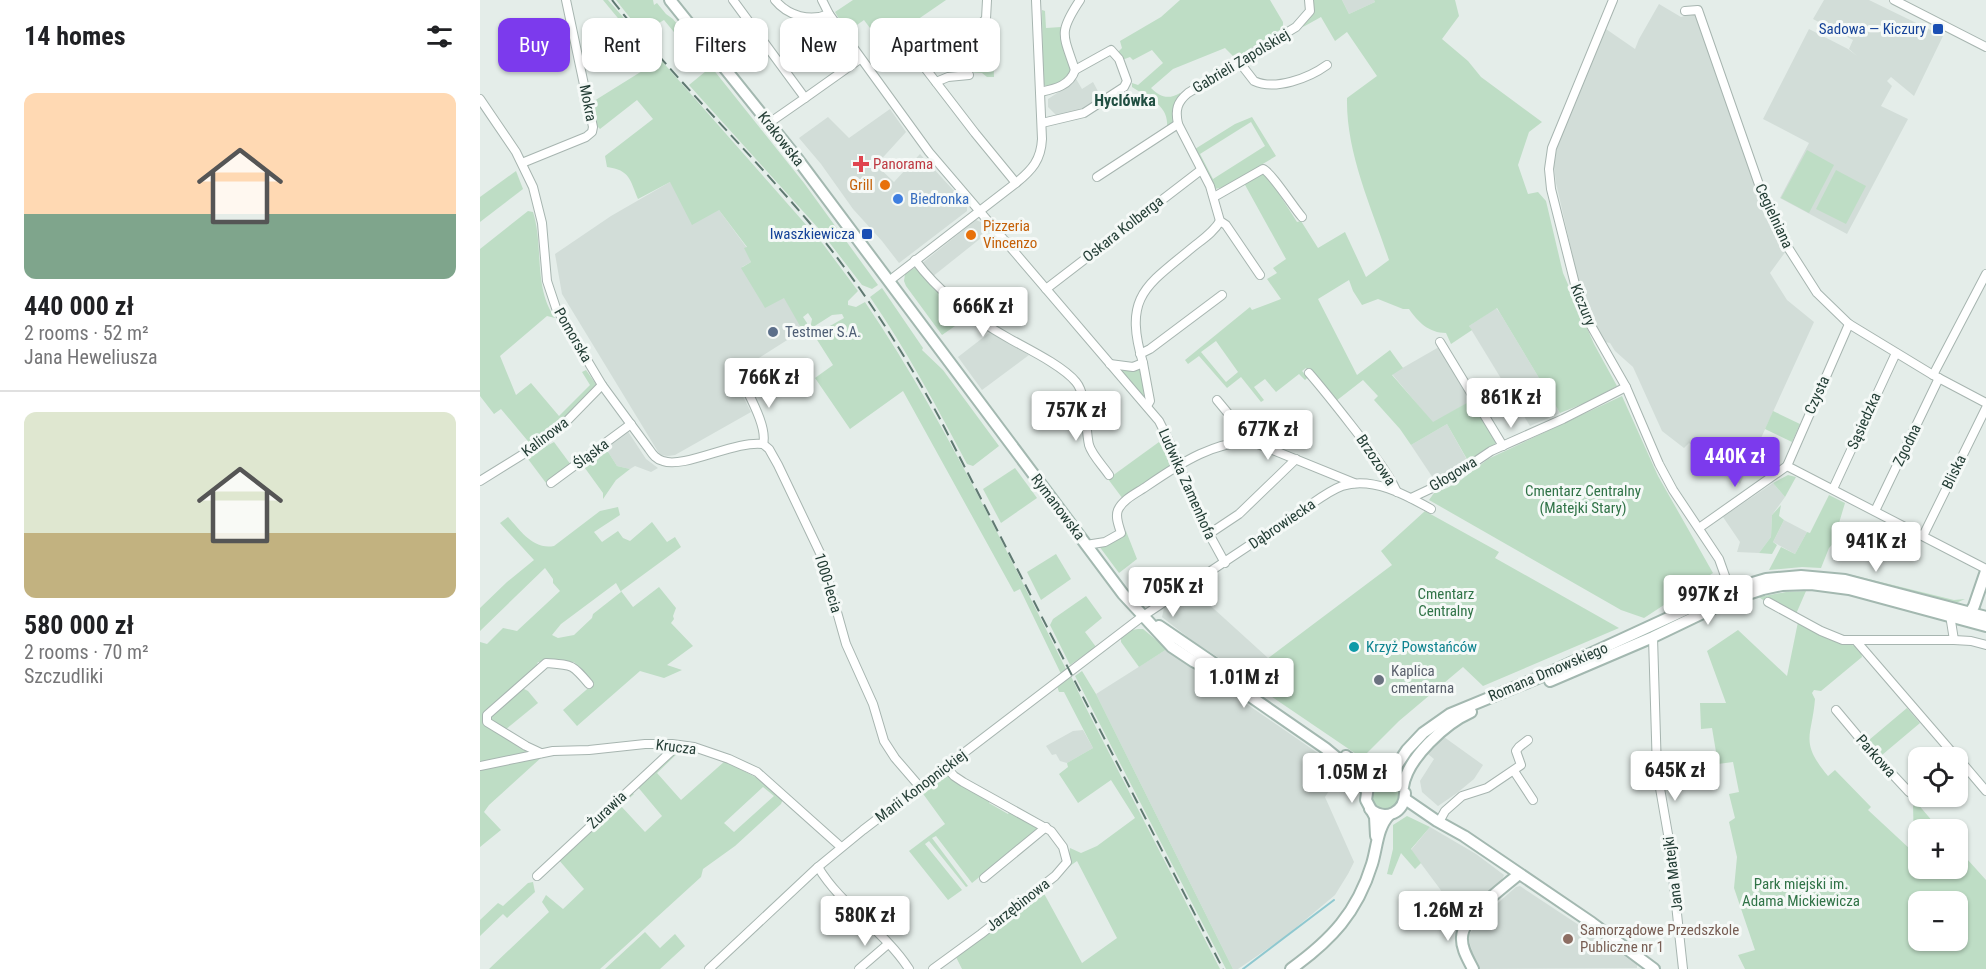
<!DOCTYPE html>
<html lang="en">
<head>
<meta charset="utf-8">
<style>
  :root { --surface:#fff; --page:#f6f6f6; --text:#202124; --muted:#757577; --line:#e0e0e0; --accent:#7c3aed }
  body { margin:0; font-family:"Roboto Condensed",sans-serif; background:var(--page); color:var(--text); height:100vh; display:flex; flex-direction:column; font-size:22px; white-space:nowrap }
  * { box-sizing:border-box; margin:0 }
  p { font-size:20px; color:var(--muted) }
  .icon { flex:none; width:33px; height:33px; fill:none; stroke:currentColor; stroke-width:2; stroke-linecap:round; stroke-linejoin:round }
  .map { position:relative; flex:1; overflow:hidden }
  .panel { display:flex; flex-direction:column; background:var(--surface); width:480px }
  .panel>* { flex:none }
  .top-card { position:absolute; left:18px; top:18px; width:570px; height:54px; display:flex; gap:12px }
  .tools { position:absolute; left:1428px; top:747px; display:grid; gap:12px }
  .tools a { display:grid; place-items:center; width:60px; height:60px; border-radius:12px; background:var(--surface); box-shadow:0 2px 4px #0004; font-size:30px }
  .price { position:absolute; translate:-50% -51px; padding:0 14px; border-radius:6px; background:#fff; color:#222; font-size:20px; line-height:39px; filter:drop-shadow(0 2px 3px #0008) }
  .price::after { content:''; position:absolute; left:50%; top:36px; width:18px; height:14px; margin-left:-9px; background:inherit; clip-path:polygon(0 0,100% 0,50% 100%) }
  .price.current { background:var(--accent); color:#fff }
  ul { padding:0; list-style:none }
  li { display:grid; align-content:center; gap:12px; height:318px; padding:0 24px }
  li+li { border-top:2px solid var(--line) }
  li span { display:grid; place-items:center; height:186px; border-radius:12px; color:#555 }
  li>.icon { margin-inline-start:auto }
  span .icon { width:108px; height:108px; fill:#fffc; stroke-width:1 }
  li b { font-size:26px }
  h2 { display:flex; justify-content:space-between; align-items:center; height:72px; padding:0 24px; font-size:26px }
  .pill { padding:0 21px; border-radius:12px; background:var(--surface); box-shadow:0 2px 4px #0004; font-size:21px; line-height:54px }
  .pill.current { background:var(--accent); color:#fff }
  main { display:flex; flex:1; min-height:0 }
  .map>svg:first-child { display:block }
  .built { fill:#d2ddd8 }
  .green { fill:#beddc5; fill-rule:evenodd }
  .lines { fill:none; stroke-linecap:round; stroke-linejoin:round }
  .stream { stroke:#8fc8cf; stroke-width:2 }
  .street-casing { stroke:#a7b5b0; stroke-width:10 }
  .secondary-casing { stroke:#a3b8b0; stroke-width:14 }
  .street { stroke:#fff; stroke-width:8 }
  .secondary { stroke:#fff; stroke-width:10 }
  .rail { stroke:#5f7971; stroke-width:2; stroke-dasharray:12 6; stroke-linecap:butt }
  .transit-dot { fill:#1a4fb4; stroke:#f5f9f7; stroke-width:2 }
  .health-dot { fill:#e0444e; stroke:#f5f9f7; stroke-width:2 }
  .food-dot { fill:#e8710a; stroke:#f5f9f7; stroke-width:2 }
  .shop-dot { fill:#3f7fe0; stroke:#f5f9f7; stroke-width:2 }
  .service-dot { fill:#5c6f8a; stroke:#f5f9f7; stroke-width:2 }
  .culture-dot { fill:#0f9aa8; stroke:#f5f9f7; stroke-width:2 }
  .worship-dot { fill:#6b7280; stroke:#f5f9f7; stroke-width:2 }
  .education-dot { fill:#8d6e63; stroke:#f5f9f7; stroke-width:2 }
  .labels { text-anchor:middle; dominant-baseline:central; stroke-width:6; stroke-linejoin:round; paint-order:stroke }
  .transit-label { font-size:15px; fill:#164399; stroke:#f5f9f7; text-anchor:end }
  .street-label { font-size:15px; fill:#243e36; stroke:#f5f9f7 }
  .health-label { font-size:15px; fill:#be3a42; stroke:#f5f9f7; text-anchor:start }
  .food-label { font-size:15px; fill:#c56008; stroke:#f5f9f7; text-anchor:end }
  .shop-label { font-size:15px; fill:#366cbe; stroke:#f5f9f7; text-anchor:start }
  .service-label { font-size:15px; fill:#4e5e75; stroke:#f5f9f7; text-anchor:start }
  .park-label { font-size:15px; fill:#307347; stroke:#f5f9f7 }
  .culture-label { font-size:15px; fill:#0d838f; stroke:#f5f9f7; text-anchor:start }
  .worship-label { font-size:15px; fill:#5b616d; stroke:#f5f9f7; text-anchor:start }
  .education-label { font-size:15px; fill:#785e54; stroke:#f5f9f7; text-anchor:start }
  .neighbourhood-label { font-size:16px; font-weight:bold; fill:#214f42; stroke:#f5f9f7 }
</style>
</head>
<body>
<main>
<section class="panel">
<h2>14 homes<svg class="icon" aria-label="filters" viewBox="0 0 24 24"><path d="M4 7h16M4 17h16"/><circle cx="9" cy="7" r="2"/><circle cx="15" cy="17" r="2"/></svg></h2>
<ul>
<li><span style="background:linear-gradient(#ffd9b3 65%,#7fa58c 0)"><svg class="icon" aria-label="home" viewBox="0 0 24 24"><path d="M3 11l9-7 9 7M6 9v11h12V9"/></svg></span><div><b>440 000 zł</b><p>2 rooms · 52 m²</p><p>Jana Heweliusza</p></div></li>
<li><span style="background:linear-gradient(#dfe7d0 65%,#c2b280 0)"><svg class="icon" aria-label="home" viewBox="0 0 24 24"><path d="M3 11l9-7 9 7M6 9v11h12V9"/></svg></span><div><b>580 000 zł</b><p>2 rooms · 70 m²</p><p>Szczudliki</p></div></li>
</ul>
</section>
<div class="map">
<svg width="1506" height="969" viewBox="0 0 1506 969">
  <rect width="100%" height="100%" fill="#e4ede9"/>
  <g class="built">
    <path d="M862,0H894L895,2L869,14Z"/>
    <path d="M1344,0H1389L1463,36L1434,96L1411,77L1407,81L1412,86L1401,106L1428,119L1367,234L1300,198L1329,143L1283,119L1329,29L1368,49L1377,56L1369,49L1373,40L1333,19Z"/>
    <path d="M1179,4L1201,17L1215,13L1268,163L1285,218L1292,221L1306,251L1290,273L1307,300L1334,322L1260,484L1209,443L1204,448L1182,431L1153,367L1135,351L1130,343L1125,342L1106,306L1100,288L1076,183L1074,166L1077,147L1126,29L1155,49L1159,39Z"/>
    <path d="M595,77L602,89L613,82L621,97L598,111L576,115L568,107V99L588,86Z"/>
    <path d="M410,109L426,132L396,165L414,182L440,154L487,205V211L419,263L402,241L373,209L341,164L319,138L348,117L369,138Z"/>
    <path d="M190,182L239,210L267,248L271,262L262,267L285,307L304,297L323,330L252,375L271,412L195,455L188,456L180,455L82,294L75,254L131,216Z"/>
    <path d="M496,220L503,223L511,230L452,277L441,264Z"/>
    <path d="M1016,308L1020,313L1080,413L1050,426L989,326Z"/>
    <path d="M509,333L534,345L549,355L502,390L478,357Z"/>
    <path d="M959,347L992,400L953,423L912,374Z"/>
    <path d="M967,424L987,460L955,481L931,445Z"/>
    <path d="M147,430L166,459L178,468L171,472L155,466L150,469L137,466L125,447Z"/>
    <path d="M1293,483L1305,497L1292,515L1291,537L1279,553L1257,552L1260,542L1243,517Z"/>
    <path d="M1304,520L1327,532L1315,554L1293,542Z"/>
    <path d="M712,589L788,658L763,677L747,663L714,642L682,617L684,608Z"/>
    <path d="M687,649L855,765L860,774L845,797L874,862L868,874L855,895L806,936L758,969H753L616,694Z"/>
    <path d="M603,730L613,748L587,763L580,761L576,754L572,755L566,746L593,731Z"/>
    <path d="M964,737L1003,765L994,779L977,793L958,806L942,792L940,781L954,759L948,754Z"/>
    <path d="M950,827L996,854L1024,875L1021,882L983,916L982,922L978,920L973,914L960,889L931,850Z"/>
    <path d="M1040,886L1123,941L1157,965V968L1000,969L995,963L988,936L1002,917L1036,887Z"/>
  </g>
  <g class="green">
    <path d="M123,0H128L343,244L378,291L368,301V305L376,307L385,302C463,417 523,545 586,669L581,674L540,589L534,592L423,391L370,429L335,378L353,365L334,335L364,318L362,314L352,315L330,329L332,319L328,313L323,317L327,323L324,333L304,298L285,308L261,268L271,262L264,248L267,247L239,210L212,225L190,182L158,199C150,180 150,170 127,167L125,156L173,119L157,100L120,129L116,125L114,101L175,63Z"/>
    <path d="M136,0H173L174,5L177,3L186,14L193,19L324,183L398,285L392,289L382,285L339,229L209,85L226,71L184,20L162,33Z"/>
    <path d="M373,0H466L402,44L384,20L367,32L355,12Z"/>
    <path d="M700,0H790L803,22V28L755,58L745,48L693,69L671,88C680,97 688,100 700,93L701,95C692,103 692,112 693,123L689,126H687C689,105 667,97 652,87V83L658,85L683,63L672,50L653,60L650,57L642,60L638,52L642,48L640,41L681,17Z"/>
    <path d="M833,0H862L869,14L895,2L894,0H975L979,16L962,39L988,61L1001,77L1062,122L1049,132L1038,165L1048,194L1058,192L1066,201L1083,273L1114,344L1137,386L1110,401L1080,413L1017,308L989,326L992,330L971,344L966,333C949,333 938,322 929,309H923L898,299L882,305L873,291L869,280L838,299L877,375L910,350L923,368L912,375L953,422L992,400L1016,439L1015,446L988,461L967,424L931,445L920,429L894,400L898,396L883,380L856,401L826,368L822,371L828,377L825,380L819,374L796,392L785,379L774,387L784,400L781,402L761,377L747,388L719,356L708,364L705,360L770,307L772,310L801,299L787,279L797,273L793,268L806,259L764,183L779,173L787,175L817,222L821,221L838,248L865,232L886,277L909,260C892,208 866,154 867,98L897,76L867,32L855,41L841,17L823,27L833,7ZM736,341L758,372L746,382L721,352Z"/>
    <path d="M562,10L565,11L566,28L581,27L592,69C586,81 579,84 567,87L563,84Z"/>
    <path d="M508,27H512L514,77H507L502,73L486,72L495,38L494,36L504,33Z"/>
    <path d="M772,117L796,156L744,187L735,189L715,149L755,124ZM771,122L785,146L733,179L720,154Z"/>
    <path d="M1327,150L1354,165L1329,213L1301,198Z"/>
    <path d="M1356,170L1386,186L1366,224L1336,209Z"/>
    <path d="M36,171L43,189L0,222V197Z"/>
    <path d="M48,211L53,212C64,247 53,287 75,318L67,316L20,356L36,395L51,383L79,416L110,385L102,372L106,370L116,384L115,389L84,422L52,446L21,409L14,414L0,396V249Z"/>
    <path d="M436,267L448,282L488,317L462,335L426,286L424,281L425,274Z"/>
    <path d="M402,288L443,348L442,350L463,370L519,446L493,466L487,464C457,407 427,351 390,297Z"/>
    <path d="M641,368H660L666,400L641,370Z"/>
    <path d="M1142,396L1178,476L1233,573L1164,618L1141,610L949,500L954,493L967,488L981,480L1008,459Z"/>
    <path d="M1293,411L1320,424L1312,442L1285,429Z"/>
    <path d="M74,442L91,465L66,483L48,459V456Z"/>
    <path d="M679,442L692,465L643,499L628,479Z"/>
    <path d="M125,447L137,466L150,469L136,480L123,499V493L102,464Z"/>
    <path d="M535,468L557,498L521,523L503,489Z"/>
    <path d="M1308,475L1316,477L1305,497L1293,483Z"/>
    <path d="M1349,495L1365,503L1359,523L1355,527L1354,532L1359,537L1349,548L1341,568L1322,567L1289,570L1301,547L1315,554L1327,532L1330,533Z"/>
    <path d="M1301,505L1299,516L1304,520L1293,542L1297,545L1292,554L1279,553L1291,537L1292,515Z"/>
    <path d="M138,507L140,515L114,532L122,542L138,531L143,538L150,541L172,522L187,542L195,537L201,547L141,591L153,607L179,587L196,608L193,616L194,619L191,623L213,646L187,665L202,670L184,678L160,671L97,726L83,710L113,684L94,662H58C50,687 10,695 2,721L47,749L46,759L63,756L9,805L4,812L21,830L0,847V642L7,644L23,628L37,631L80,591L73,583V579L65,568L0,631V608L27,582L54,560L20,523L28,517C40,530 53,550 74,546L120,511ZM136,583L141,592L113,614L112,618L94,635L78,638L72,635L81,624Z"/>
    <path d="M945,511L1019,552L1015,558L1139,628L1003,686L983,667L919,721L882,758L763,677L912,565L901,551Z"/>
    <path d="M646,531L657,559L639,573L619,546L636,541Z"/>
    <path d="M576,554L591,579L561,600L547,572Z"/>
    <path d="M1368,574L1474,600L1485,599L1476,603L1368,577Z"/>
    <path d="M1326,591L1316,614L1287,598L1283,600L1279,597L1306,592Z"/>
    <path d="M606,596L622,618L605,632L616,647L590,665L570,625L573,619Z"/>
    <path d="M1318,622L1348,639L1376,646L1381,652L1382,657L1341,691L1334,690L1332,693L1335,699C1332,737 1319,741 1348,776L1355,770L1391,807L1388,810L1430,849L1434,841L1433,806L1437,803L1459,829L1438,830V868H1478V849L1506,880V969H1265L1258,955L1275,950L1254,888L1257,857L1249,822L1255,818L1249,794L1259,792L1253,762L1238,764L1232,728L1221,729L1220,703H1246L1227,651L1258,630L1307,676ZM1438,902H1478V940H1438Z"/>
    <path d="M658,629H663L687,649L659,667L641,642V638L652,630Z"/>
    <path d="M602,671L616,694L753,969H746L606,697L595,676Z"/>
    <path d="M591,676L604,704L740,969H482L475,955L561,888L602,963L637,938L597,861L587,868L590,848L601,853L617,846L655,818L631,780L598,803L579,774L588,767L587,763L613,748L584,692H579L577,686Z"/>
    <path d="M42,688L48,691L58,703L25,730L12,722V714Z"/>
    <path d="M1427,708L1440,723L1402,755L1389,740Z"/>
    <path d="M195,751H200L177,773L201,800L245,761L281,780L303,799L301,804L255,846L223,869L221,877L120,969H9L69,912L62,902L66,895L83,909L104,889L78,859L151,792L154,794L141,806L165,832L182,816L157,786ZM283,787L294,796L254,832L244,823Z"/>
    <path d="M464,773L510,800L509,803L528,814L530,811L555,825L558,830L492,883L456,836L452,838L488,886L486,887L449,841L445,844L482,890L468,900L429,851L465,824L441,791L456,782Z"/>
    <circle cx="906" cy="795" r="15"/>
    <path d="M927,816L950,827L931,849L941,863L935,869L921,853L912,875L907,874L913,849V825Z"/>
    <path d="M53,882L55,892L27,918L23,914L0,936V920L18,903L23,906L48,883Z"/>
    <path d="M165,932L180,948L195,934L205,946L180,969H125Z"/>
  </g>
  <g class="lines">
    <path class="stream" d="M763,969L854,900"/>
    <g class="street-casing">
      <g id="street">
        <path d="M253,0L325,98L289,123"/>
        <path d="M295,0C308,16 330,22 349,14"/>
        <path d="M342,0L349,14L449,152L679,421L688,439L723,523L745,563"/>
        <path d="M1133,0L1072,148L1069,169L1071,189L1101,308L1146,387L1179,464L1193,490L1239,559L1250,590L1249,594"/>
        <path d="M1414,0L1506,47"/>
        <path d="M1205,11L1218,10L1283,196L1307,246L1337,293L1369,324L1453,375L1506,403"/>
        <path d="M493,26L499,25L506,19L507,0"/>
        <path d="M422,38L495,133L536,183"/>
        <path d="M760,63L774,81C795,91 829,78 847,65"/>
        <path d="M595,70C583,34 578,33 600,0"/>
        <path d="M456,82L468,77L489,75"/>
        <path d="M560,92C574,89 590,86 595,70L631,50L639,59L647,81L644,87L604,113L562,123"/>
        <path d="M325,98L380,59"/>
        <path d="M0,99L36,152L53,187L62,223L67,281L76,308L122,385L169,449C173,455 176,459 183,461C204,469 256,440 283,444"/>
        <path d="M42,163L106,137L112,132L113,127L86,0"/>
        <path d="M617,177L698,124"/>
        <path d="M734,197L783,169C791,172 814,208 822,217"/>
        <path d="M435,260C460,294 494,319 530,339C548,349 583,366 596,382C607,395 605,427 609,445C612,455 623,466 629,475"/>
        <path d="M780,275L746,225L740,221L730,186L698,124C695,110 697,102 708,93L816,27L830,11L829,0"/>
        <path d="M409,281L536,183C552,170 561,160 562,139L556,0"/>
        <path d="M566,289L721,170"/>
        <path d="M960,342L1023,446"/>
        <path d="M660,354L670,349L742,295"/>
        <path d="M663,363L670,401L667,406"/>
        <path d="M630,364L653,367L663,363C643,296 666,286 713,247C723,239 734,232 740,221"/>
        <path d="M829,373C849,396 867,420 886,444C897,460 909,474 917,492"/>
        <path d="M1453,375L1506,274"/>
        <path d="M261,378C268,394 288,427 283,444"/>
        <path d="M737,400L756,423L766,441"/>
        <path d="M283,444L289,449L298,465L341,555L366,644L393,704L404,741L415,758L440,787"/>
        <path d="M1307,466L1506,569"/>
        <path d="M1307,466L1369,324"/>
        <path d="M0,481L66,440L80,428L122,385"/>
        <path d="M71,483L151,424"/>
        <path d="M1353,489L1416,353"/>
        <path d="M931,498L965,482L1011,451L1083,419L1146,387"/>
        <path d="M1395,511L1459,378"/>
        <path d="M1219,528L1307,466"/>
        <path d="M729,534L759,514L816,459"/>
        <path d="M1443,536L1506,408"/>
        <path d="M606,545L625,542L641,533C639,526 635,517 638,510C643,499 657,493 667,486C696,466 742,435 778,444L874,483"/>
        <path d="M1288,602L1341,631L1363,640H1474L1491,641L1506,645"/>
        <path d="M1470,615L1474,640"/>
        <path d="M1173,637L1177,771L1189,840L1203,969"/>
        <path d="M1377,642L1477,758"/>
        <path d="M1356,710L1387,747L1429,792L1438,786"/>
        <path d="M61,753L46,746L7,722V715L66,663C93,665 92,664 109,684"/>
        <path d="M1478,758L1506,791"/>
        <path d="M0,766L73,751L109,750L165,744H192L214,747L249,759L277,772L361,847"/>
        <path d="M1034,771L1053,800"/>
        <path d="M959,822L965,811L982,796L1007,788L1041,765L1036,751L1039,747L1048,740"/>
        <path d="M338,867C362,907 404,930 429,969"/>
        <path d="M57,876L198,745"/>
        <path d="M504,878L566,827"/>
        <path d="M229,969L338,867L383,830L663,616L830,505C840,498 851,490 862,486C892,476 926,495 951,509"/>
        <path d="M379,969L408,944"/>
        <path d="M453,969L501,934L575,876L587,862L583,847L571,831L483,782L474,776L466,767"/>
      </g>
    </g>
    <g class="secondary-casing">
      <g id="secondary">
        <path d="M190,0L316,157L643,594L692,647L713,661L738,674L845,748L874,772L883,782L886,790"/>
        <path d="M1487,618L1494,606L1506,571"/>
        <path d="M679,626L745,671"/>
        <path d="M1070,681L1173,637L1250,600L1283,589L1302,585L1331,584L1369,589L1506,626"/>
        <path d="M866,756L887,772L897,777"/>
        <path d="M904,776L913,771L927,750L943,733L970,714L1060,677L1227,600L1269,584L1286,579L1321,576L1365,580L1506,617"/>
        <path d="M888,786L886,800L895,817L896,836"/>
        <path d="M923,787C927,758 966,723 991,712"/>
        <path d="M925,799L957,821L984,836L1112,923L1174,969"/>
        <path d="M890,809C906,822 925,812 925,793"/>
        <path d="M811,969C851,940 877,913 892,864C897,848 897,828 909,815"/>
        <path d="M993,969C988,959 981,948 982,937C983,916 1023,888 1039,874"/>
      </g>
    </g>
    <use href="#street" class="street"/>
    <use href="#secondary" class="secondary"/>
    <path class="rail" d="M132,0C193,77 264,146 328,221C379,282 421,348 459,417L743,969"/>
  </g>
  <g class="transit-dot">
    <rect x="1452" y="23" width="12" height="12" rx="3"/>
    <rect x="381" y="228" width="12" height="12" rx="3"/>
  </g>
  <path class="health-dot" d="M378 155h6v6h6v6h-6v6h-6v-6h-6v-6h6z"/>
  <g class="food-dot">
    <circle cx="405" cy="185" r="6"/>
    <circle cx="491" cy="235" r="6"/>
  </g>
  <circle class="shop-dot" cx="418" cy="199" r="6"/>
  <circle class="service-dot" cx="293" cy="332" r="6"/>
  <circle class="culture-dot" cx="874" cy="647" r="6"/>
  <circle class="worship-dot" cx="899" cy="680" r="6"/>
  <circle class="education-dot" cx="1088" cy="939" r="6"/>
  <g class="labels">
    <g class="transit-label">
      <text x="1446" y="29">Sadowa — Kiczury</text>
      <text x="375" y="234">Iwaszkiewicza</text>
    </g>
    <g class="street-label">
      <text transform="translate(761 61) rotate(-31)">Gabrieli Zapolskiej</text>
      <text transform="translate(108 103) rotate(79)">Mokra</text>
      <text transform="translate(301 139) rotate(52)">Krakowska</text>
      <text transform="translate(1294 216) rotate(65)">Cegielniana</text>
      <text transform="translate(643 229) rotate(-38)">Oskara Kolberga</text>
      <text transform="translate(1103 305) rotate(68)">Kiczury</text>
      <text transform="translate(93 335) rotate(60)">Pomorska</text>
      <text transform="translate(1337 395) rotate(-66)">Czysta</text>
      <text transform="translate(1384 421) rotate(-66)">Sąsiedzka</text>
      <text transform="translate(65 437) rotate(-37)">Kalinowa</text>
      <text transform="translate(1427 445) rotate(-64)">Zgodna</text>
      <text transform="translate(111 454) rotate(-37)">Śląska</text>
      <text transform="translate(896 460) rotate(56)">Brzozowa</text>
      <text transform="translate(1474 472) rotate(-64)">Bliska</text>
      <text transform="translate(973 474) rotate(-31)">Głogowa</text>
      <text transform="translate(707 484) rotate(66)">Ludwika Zamenhofa</text>
      <text transform="translate(578 507) rotate(53)">Rymanowska</text>
      <text transform="translate(802 524) rotate(-34)">Dąbrowiecka</text>
      <text transform="translate(348 583) rotate(73)">1000-lecia</text>
      <text transform="translate(1068 672) rotate(-23)">Romana Dmowskiego</text>
      <text transform="translate(196 747) rotate(7)">Krucza</text>
      <text transform="translate(1396 756) rotate(48)">Parkowa</text>
      <text transform="translate(441 786) rotate(-37)">Marii Konopnickiej</text>
      <text transform="translate(127 810) rotate(-43)">Żurawia</text>
      <text transform="translate(1193 874) rotate(-97)">Jana Matejki</text>
      <text transform="translate(538 905) rotate(-38)">Jarzębinowa</text>
    </g>
    <g class="health-label">
      <text x="393" y="164">Panorama</text>
    </g>
    <g class="food-label">
      <text x="393" y="185">Grill</text>
      <text x="503" y="226" text-anchor="start">Pizzeria<tspan x="503" dy="17">Vincenzo</tspan></text>
    </g>
    <g class="shop-label">
      <text x="430" y="199">Biedronka</text>
    </g>
    <g class="service-label">
      <text x="305" y="332">Testmer S.A.</text>
    </g>
    <g class="park-label">
      <text x="1103" y="491">Cmentarz Centralny<tspan x="1103" dy="17">(Matejki Stary)</tspan></text>
      <text x="966" y="594">Cmentarz<tspan x="966" dy="17">Centralny</tspan></text>
      <text x="1321" y="884">Park miejski im.<tspan x="1321" dy="17">Adama Mickiewicza</tspan></text>
    </g>
    <g class="culture-label">
      <text x="886" y="647">Krzyż Powstańców</text>
    </g>
    <g class="worship-label">
      <text x="911" y="671">Kaplica<tspan x="911" dy="17">cmentarna</tspan></text>
    </g>
    <g class="education-label">
      <text x="1100" y="930">Samorządowe Przedszkole<tspan x="1100" dy="17">Publiczne nr 1</tspan></text>
    </g>
    <g class="neighbourhood-label">
      <text x="645" y="100">Hyclówka</text>
    </g>
  </g>
</svg>
<div class="tools">
<a><svg class="icon" aria-label="locate" viewBox="0 0 24 24"><circle cx="12" cy="12" r="6"/><path d="M12 2v4M12 18v4M2 12h4M18 12h4"/></svg></a>
<a>+</a>
<a>−</a>
</div>
<b class="price" style="left:503px;top:338px">666K zł</b>
<b class="price" style="left:289px;top:409px">766K zł</b>
<b class="price" style="left:1031px;top:429px">861K zł</b>
<b class="price" style="left:596px;top:442px">757K zł</b>
<b class="price" style="left:788px;top:461px">677K zł</b>
<b class="price current" style="left:1255px;top:488px">440K zł</b>
<b class="price" style="left:1396px;top:573px">941K zł</b>
<b class="price" style="left:693px;top:618px">705K zł</b>
<b class="price" style="left:1228px;top:626px">997K zł</b>
<b class="price" style="left:764px;top:709px">1.01M zł</b>
<b class="price" style="left:1195px;top:802px">645K zł</b>
<b class="price" style="left:872px;top:804px">1.05M zł</b>
<b class="price" style="left:968px;top:942px">1.26M zł</b>
<b class="price" style="left:385px;top:947px">580K zł</b>
<div class="top-card">
<a class="pill current">Buy</a>
<a class="pill">Rent</a>
<a class="pill">Filters</a>
<a class="pill">New</a>
<a class="pill">Apartment</a>
</div>
</div>
</main>
</body>
</html>
